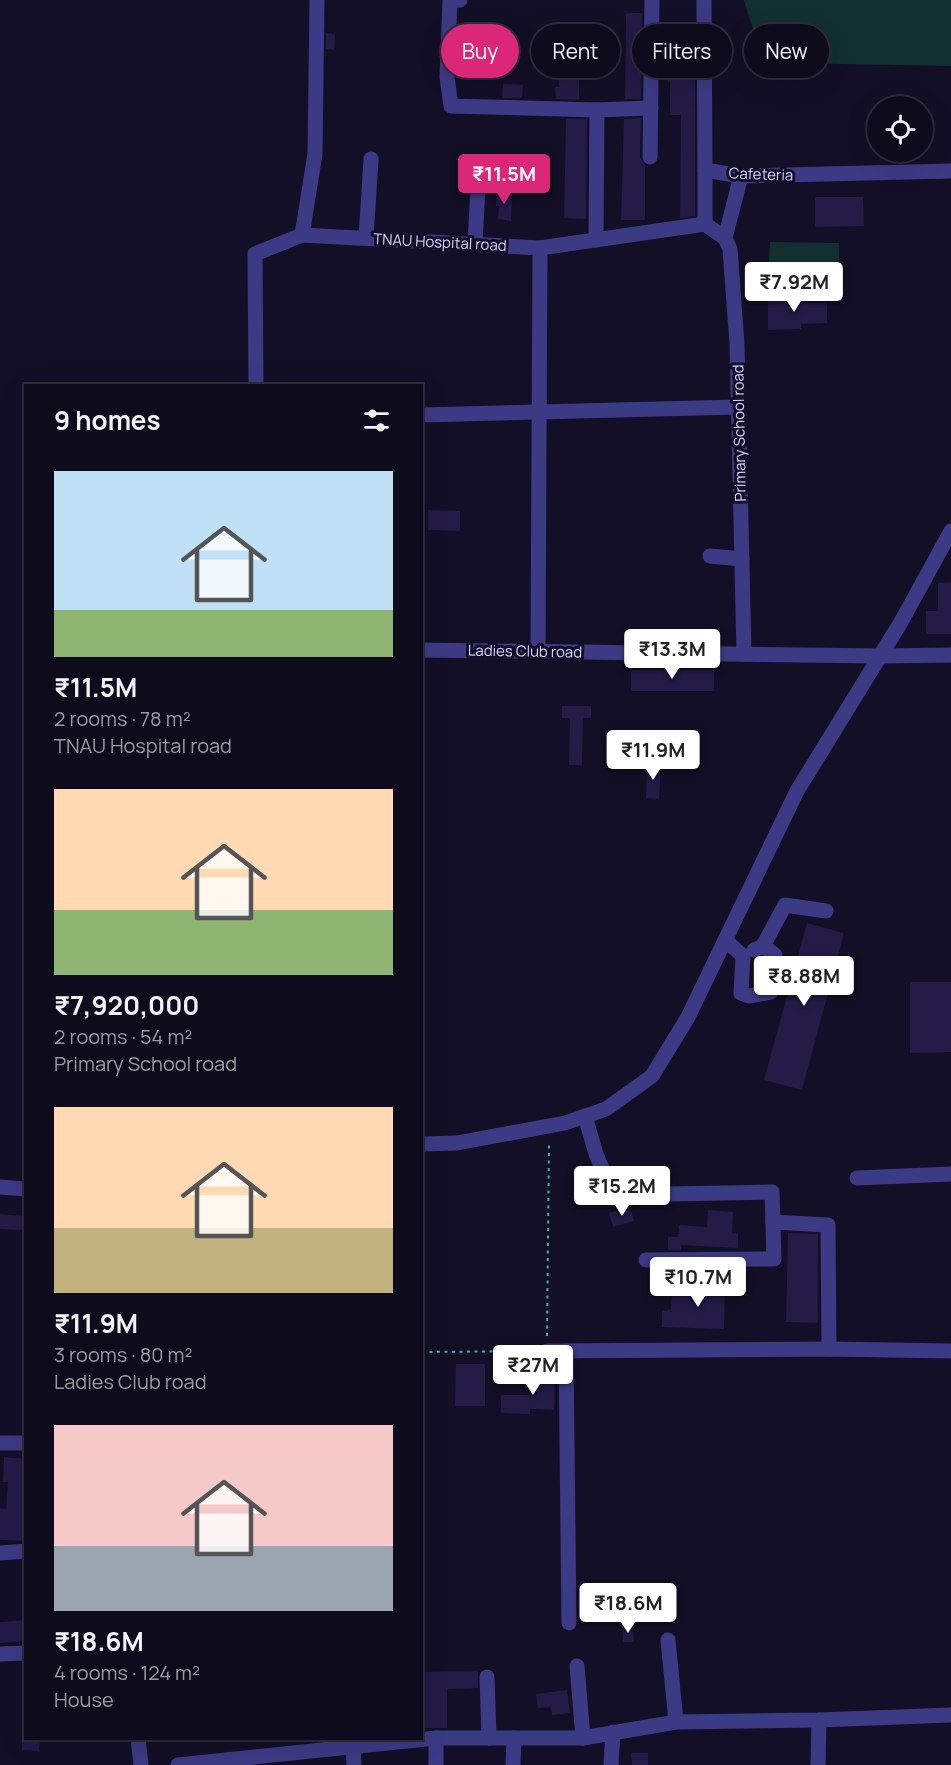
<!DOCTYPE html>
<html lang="en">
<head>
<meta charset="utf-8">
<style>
  :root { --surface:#0e0b1c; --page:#171425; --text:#f1f3f6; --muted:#9b9ba3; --line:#2e2b3b; --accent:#db2777 }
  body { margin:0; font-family:Manrope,sans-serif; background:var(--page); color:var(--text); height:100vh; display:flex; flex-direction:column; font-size:22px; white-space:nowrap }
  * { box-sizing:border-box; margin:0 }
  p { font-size:20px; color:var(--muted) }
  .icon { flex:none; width:33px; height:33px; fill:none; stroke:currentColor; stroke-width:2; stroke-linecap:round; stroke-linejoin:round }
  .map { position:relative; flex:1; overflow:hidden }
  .side { position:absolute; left:24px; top:384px; width:399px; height:1356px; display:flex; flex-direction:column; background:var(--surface); border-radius:0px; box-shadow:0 6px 24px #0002,0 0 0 2px var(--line) }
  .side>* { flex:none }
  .banner { position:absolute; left:441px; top:24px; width:420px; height:54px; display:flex; gap:12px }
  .fabs { position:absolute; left:867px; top:96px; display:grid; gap:12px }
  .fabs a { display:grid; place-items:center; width:66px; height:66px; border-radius:50%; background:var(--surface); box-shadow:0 6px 24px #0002,0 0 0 2px var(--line); font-size:30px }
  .price { position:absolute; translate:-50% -51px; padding:0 14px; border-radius:6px; background:#fff; color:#222; font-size:20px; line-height:39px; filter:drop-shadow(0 2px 3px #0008) }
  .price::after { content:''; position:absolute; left:50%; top:36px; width:18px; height:14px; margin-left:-9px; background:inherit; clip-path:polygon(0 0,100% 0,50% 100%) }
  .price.selected { background:var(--accent); color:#fff }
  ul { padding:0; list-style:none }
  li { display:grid; align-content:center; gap:12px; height:318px; padding:0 30px }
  li span { display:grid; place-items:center; height:186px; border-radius:0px; color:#555 }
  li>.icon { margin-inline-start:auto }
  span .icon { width:108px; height:108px; fill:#fffc; stroke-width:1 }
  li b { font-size:26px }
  h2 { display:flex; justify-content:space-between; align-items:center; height:72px; padding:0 30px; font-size:26px }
  .pill { padding:0 21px; border-radius:27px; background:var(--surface); box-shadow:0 6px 24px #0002,0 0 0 2px var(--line); font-size:21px; line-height:54px }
  .pill.selected { background:var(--accent); color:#fff }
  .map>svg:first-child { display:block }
  .green { fill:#12302f }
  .building { fill:#241b47 }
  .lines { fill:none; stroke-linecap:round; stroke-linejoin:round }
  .path { stroke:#2fb8b0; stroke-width:2; stroke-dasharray:3 4.5; stroke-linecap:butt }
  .minor { stroke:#3d3a85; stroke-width:15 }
  .labels { text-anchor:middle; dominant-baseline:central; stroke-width:6; stroke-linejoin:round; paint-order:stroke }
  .street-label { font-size:15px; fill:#d9d4ff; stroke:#130f26 }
</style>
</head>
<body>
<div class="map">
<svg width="951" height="1765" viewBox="0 0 951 1765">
  <rect width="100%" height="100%" fill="#130f26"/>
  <g class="green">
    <path d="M744,0H951V66L784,63C758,48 752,29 744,0Z"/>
    <path d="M770,242L839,243V281L768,283Z"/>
  </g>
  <g class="building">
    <path d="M626,13H642L641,99H625Z"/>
    <path d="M326,33L335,34L334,50L326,49Z"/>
    <path d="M669,58L695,59V216L680,218L681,115H670V82H668Z"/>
    <path d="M579,71V100L556,99L555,87H559V72Z"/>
    <path d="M503,84L523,85L522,98H502Z"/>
    <path d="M641,118L640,157L645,165V220H621L624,119Z"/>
    <path d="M566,119H587L586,219L564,218Z"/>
    <path d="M497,191L512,192L511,221L498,219L499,206H496Z"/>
    <path d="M815,197H863L864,226L815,227Z"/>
    <path d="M768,296H799V303H827V323L801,324V329L768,330Z"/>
    <path d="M428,510L460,511V531L428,530Z"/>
    <path d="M951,582V634H926V611H938V583Z"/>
    <rect x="631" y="670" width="83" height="21"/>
    <path d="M562,706H591V718H583L582,765H569L570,718H562Z"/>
    <path d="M647,763H661L659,799L646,798Z"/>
    <path d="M807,923L844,933L802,1090L764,1080Z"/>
    <path d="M910,982H951V1052L910,1053Z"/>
    <path d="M630,1207L634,1221L613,1227L609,1213Z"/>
    <path d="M708,1210L733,1212L732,1233L738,1234V1248L681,1245V1250H668V1237H678L679,1225L707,1227Z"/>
    <path d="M0,1214L24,1216L23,1230L0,1229Z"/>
    <path d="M788,1233L818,1234V1323L786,1322Z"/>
    <path d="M702,1281H725L724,1329L662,1327V1311L671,1310L672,1293H700Z"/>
    <path d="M456,1364H485V1406H455Z"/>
    <path d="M538,1368H555L554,1410L530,1409V1414L501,1413V1395H537Z"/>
    <path d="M4,1457L26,1459V1541L0,1540V1508L6,1509L8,1482H3Z"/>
    <path d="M26,1620V1641L0,1643V1622Z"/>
    <path d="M633,1625L634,1642H623L622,1626Z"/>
    <path d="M478,1671V1688L447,1689V1728H422V1672Z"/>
    <path d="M567,1690L570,1713L552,1715L551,1707L538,1708L536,1694Z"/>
    <path d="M22,1738H40L39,1751L22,1750Z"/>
    <path d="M631,1753H648V1765H632Z"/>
  </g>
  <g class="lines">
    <g class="path">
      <path d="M547,1336L549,1141"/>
      <path d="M422,1352L532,1351"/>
    </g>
    <g class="minor">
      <path d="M460,0H450L447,77L451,106L597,110L651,108"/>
      <path d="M704,0L705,170L741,176L951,171"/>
      <path d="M650,157L652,0"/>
      <path d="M705,224L725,238L730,249L737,344L744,654"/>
      <path d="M302,235L315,154L317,0"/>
      <path d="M366,238L371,159"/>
      <path d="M725,238L741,176"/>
      <path d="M596,240L597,110"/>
      <path d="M475,244L478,187"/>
      <path d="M256,386L255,254L302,235L540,248L705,224V170"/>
      <path d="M422,415L738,407"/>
      <path d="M710,556L742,559"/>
      <path d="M422,650L881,656L951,655"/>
      <path d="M538,651L540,248"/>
      <path d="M725,940L743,956L741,993L749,996L771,992L775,981V955L763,946"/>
      <path d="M754,950L763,946L785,905L826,911"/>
      <path d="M585,1116L596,1154L613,1195L772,1192L774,1259L646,1260"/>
      <path d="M422,1144L457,1143L565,1123L606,1109L652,1076L688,1017L797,791L901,622L951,531"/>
      <path d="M857,1178L951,1174"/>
      <path d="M0,1187L26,1189"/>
      <path d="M773,1222L828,1225L829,1349"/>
      <path d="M547,1351L829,1349L951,1351"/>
      <path d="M566,1351L569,1623"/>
      <path d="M0,1443H26"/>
      <path d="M0,1553L26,1551"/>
      <path d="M668,1640L676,1722"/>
      <path d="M0,1654L26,1653"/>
      <path d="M577,1666L583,1738"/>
      <path d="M487,1677L489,1738"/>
      <path d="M138,1738L141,1765"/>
      <path d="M353,1747L354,1765"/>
      <path d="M178,1765L436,1738H583L676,1722L819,1720L951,1715"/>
      <path d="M436,1765V1738"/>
      <path d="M513,1765L514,1738"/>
      <path d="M611,1765L613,1732"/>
      <path d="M818,1765L819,1720"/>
    </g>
  </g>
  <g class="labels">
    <g class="street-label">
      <text transform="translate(761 174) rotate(2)">Cafeteria</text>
      <text transform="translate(440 242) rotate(3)">TNAU Hospital road</text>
      <text transform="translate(739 433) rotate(-91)">Primary School road</text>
      <text transform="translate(525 651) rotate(1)">Ladies Club road</text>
    </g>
  </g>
</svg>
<div class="fabs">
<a><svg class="icon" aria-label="locate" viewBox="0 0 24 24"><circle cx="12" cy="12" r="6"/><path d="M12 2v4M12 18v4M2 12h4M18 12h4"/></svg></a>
</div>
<b class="price selected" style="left:504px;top:205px">₹11.5M</b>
<b class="price" style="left:794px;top:313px">₹7.92M</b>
<b class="price" style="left:672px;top:680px">₹13.3M</b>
<b class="price" style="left:653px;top:781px">₹11.9M</b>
<b class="price" style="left:804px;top:1007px">₹8.88M</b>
<b class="price" style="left:622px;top:1217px">₹15.2M</b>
<b class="price" style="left:698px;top:1308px">₹10.7M</b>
<b class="price" style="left:533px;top:1396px">₹27M</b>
<b class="price" style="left:628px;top:1634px">₹18.6M</b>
<div class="banner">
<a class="pill selected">Buy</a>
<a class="pill">Rent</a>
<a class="pill">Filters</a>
<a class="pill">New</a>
</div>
<section class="side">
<h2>9 homes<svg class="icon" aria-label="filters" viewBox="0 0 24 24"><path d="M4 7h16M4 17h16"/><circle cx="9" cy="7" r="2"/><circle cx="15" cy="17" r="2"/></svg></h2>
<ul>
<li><span style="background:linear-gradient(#bfe0f5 75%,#8fb573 0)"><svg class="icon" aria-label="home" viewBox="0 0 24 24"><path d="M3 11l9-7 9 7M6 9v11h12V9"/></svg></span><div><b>₹11.5M</b><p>2 rooms · 78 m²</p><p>TNAU Hospital road</p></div></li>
<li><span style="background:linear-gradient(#ffd9b3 65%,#8fb573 0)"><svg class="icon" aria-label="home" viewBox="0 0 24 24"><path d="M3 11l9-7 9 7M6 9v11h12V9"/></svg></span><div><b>₹7,920,000</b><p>2 rooms · 54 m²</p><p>Primary School road</p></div></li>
<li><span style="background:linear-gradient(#ffd9b3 65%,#c2b280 0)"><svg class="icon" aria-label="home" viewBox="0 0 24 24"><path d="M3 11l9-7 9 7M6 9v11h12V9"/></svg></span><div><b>₹11.9M</b><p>3 rooms · 80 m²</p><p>Ladies Club road</p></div></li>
<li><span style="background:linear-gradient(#f6c9c9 65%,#9aa5b1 0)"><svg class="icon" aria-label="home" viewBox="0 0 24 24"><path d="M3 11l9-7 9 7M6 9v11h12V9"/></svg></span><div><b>₹18.6M</b><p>4 rooms · 124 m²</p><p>House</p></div></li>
</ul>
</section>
</div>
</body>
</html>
